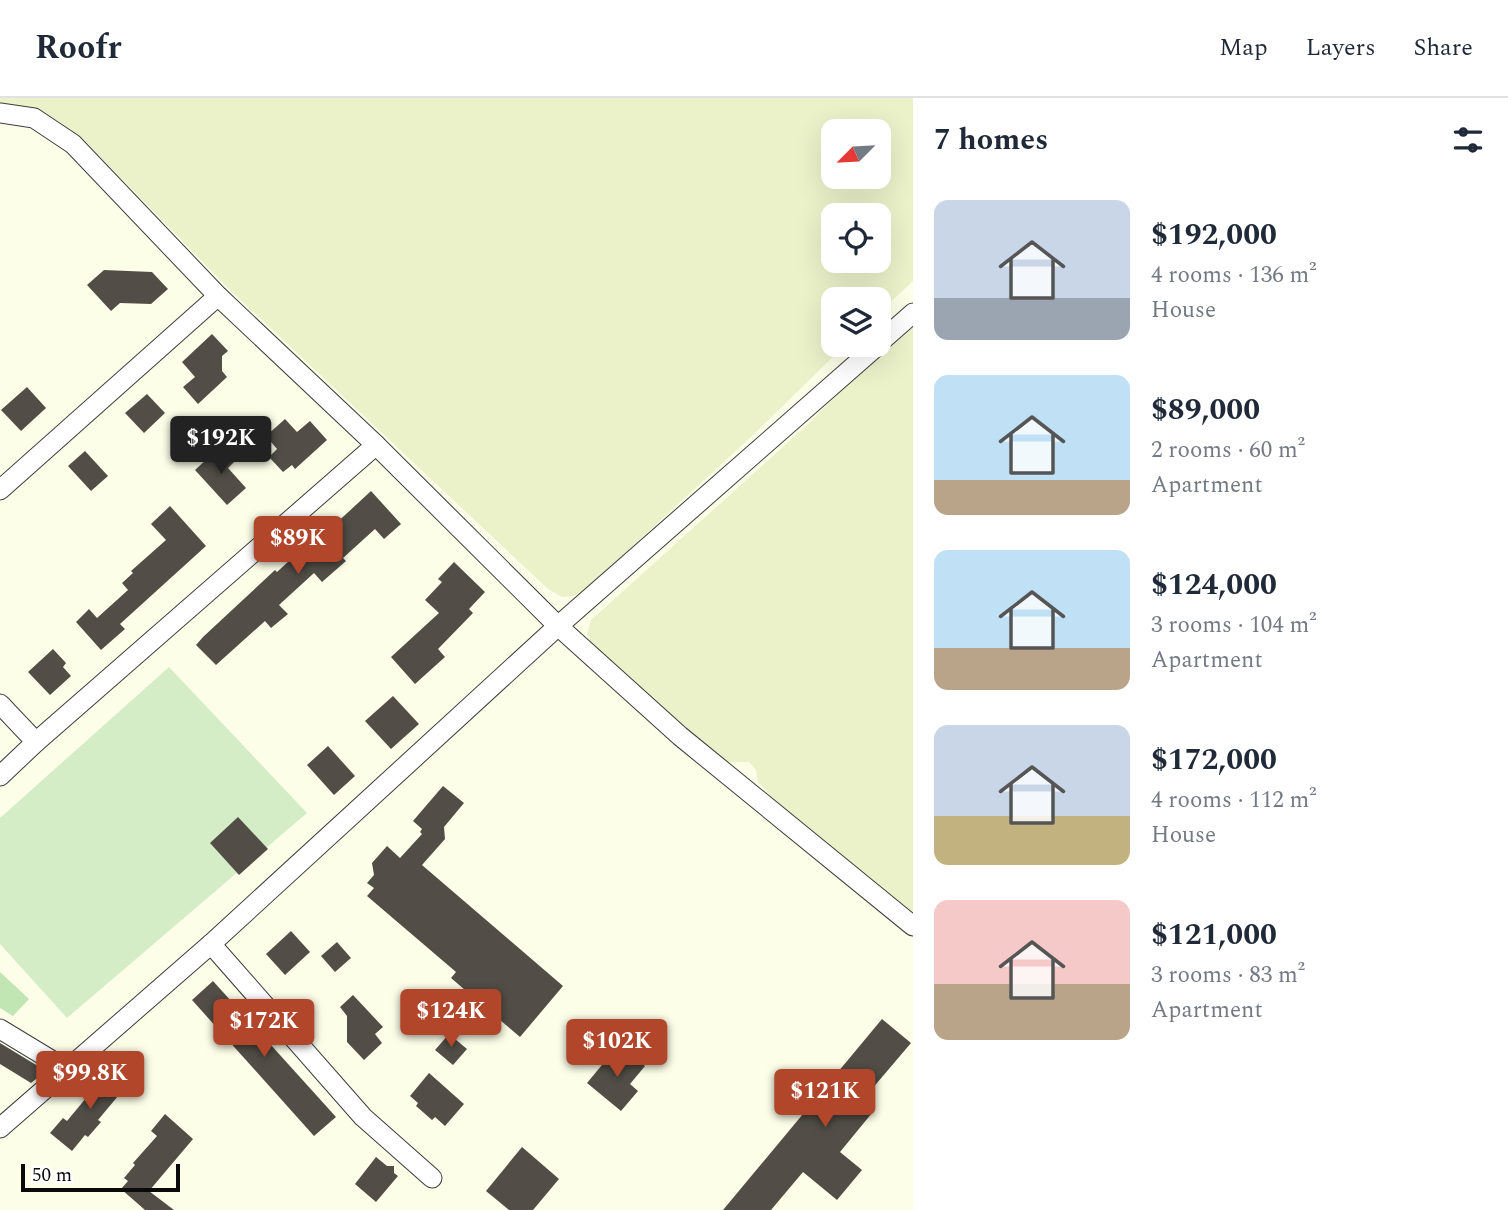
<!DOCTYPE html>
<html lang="en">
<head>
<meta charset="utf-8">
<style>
  :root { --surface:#fff; --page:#f6f6f7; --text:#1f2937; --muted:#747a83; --line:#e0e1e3; --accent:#b2462a }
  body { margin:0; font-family:Spectral,serif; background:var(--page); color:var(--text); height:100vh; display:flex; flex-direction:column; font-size:26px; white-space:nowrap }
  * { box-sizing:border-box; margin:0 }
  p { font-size:23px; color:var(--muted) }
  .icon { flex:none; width:38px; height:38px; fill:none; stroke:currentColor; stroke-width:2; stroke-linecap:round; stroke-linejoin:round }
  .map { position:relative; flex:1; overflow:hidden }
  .drawer { display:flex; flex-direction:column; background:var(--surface); width:595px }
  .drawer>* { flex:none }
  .needle { width:46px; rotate:246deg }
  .buttons { position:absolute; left:821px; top:21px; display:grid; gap:14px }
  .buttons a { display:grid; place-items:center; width:70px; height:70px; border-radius:14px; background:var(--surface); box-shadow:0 7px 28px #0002; font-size:35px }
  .scale { position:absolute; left:21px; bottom:18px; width:159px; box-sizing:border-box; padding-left:7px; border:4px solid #0a0a0a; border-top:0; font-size:19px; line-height:24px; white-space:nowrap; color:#0a0a0a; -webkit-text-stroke:5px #fff; paint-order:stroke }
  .price { position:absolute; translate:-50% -60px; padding:0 16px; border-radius:7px; background:var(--accent); color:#fff; font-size:23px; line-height:46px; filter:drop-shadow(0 2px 4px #0008) }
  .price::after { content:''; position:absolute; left:50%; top:42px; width:21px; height:16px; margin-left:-10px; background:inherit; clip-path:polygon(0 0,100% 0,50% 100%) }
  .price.on { background:#222; color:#fff }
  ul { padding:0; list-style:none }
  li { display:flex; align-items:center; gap:21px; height:175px; padding:0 21px }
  li span { display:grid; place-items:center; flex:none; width:196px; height:140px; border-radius:14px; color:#555 }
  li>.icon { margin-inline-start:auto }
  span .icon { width:84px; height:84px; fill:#fffc; stroke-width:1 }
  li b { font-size:30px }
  h2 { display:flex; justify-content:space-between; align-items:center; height:84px; padding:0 21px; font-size:30px }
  header { display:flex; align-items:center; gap:42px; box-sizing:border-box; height:98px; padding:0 35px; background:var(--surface); border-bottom:2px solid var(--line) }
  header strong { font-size:33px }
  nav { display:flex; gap:38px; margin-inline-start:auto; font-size:24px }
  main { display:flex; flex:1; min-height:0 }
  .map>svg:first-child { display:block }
  .farmland { fill:#ebf2ca; fill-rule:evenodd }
  .green { fill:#c1e6b4 }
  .pitch { fill:#d5edc6 }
  .building { fill:#524e47 }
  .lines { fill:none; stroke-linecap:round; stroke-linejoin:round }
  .street-casing { stroke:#3d3d3d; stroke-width:21 }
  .street { stroke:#fff; stroke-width:19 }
</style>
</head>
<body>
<header>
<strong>Roofr</strong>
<nav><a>Map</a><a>Layers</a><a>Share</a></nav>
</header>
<main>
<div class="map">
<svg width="913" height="1112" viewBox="0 0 913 1112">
  <rect width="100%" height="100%" fill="#fdfee8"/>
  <g class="farmland">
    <path d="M0,0H913V183L879,215L878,201H833V247H845L753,337L583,494L574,498L562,499L548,491L230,192L83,41L57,22L0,6ZM833,33H878V79H833ZM833,117H878V163H833Z"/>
    <path d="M913,221V816L782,710L758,684L756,672L749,664H726L615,577L595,552L587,536L591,522L805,329Z"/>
  </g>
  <path class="green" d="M0,874L29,901L13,918L0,910Z"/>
  <path class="pitch" d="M169,569L307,715L67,920L0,846V720Z"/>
  <g class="building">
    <path d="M104,172L152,174L168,191L151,206L120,205L111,213L87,187Z"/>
    <path d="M212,236L228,253L222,258V273L227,279L198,306L183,289L195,279L182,264Z"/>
    <path d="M27,289L46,310L21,333L1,312Z"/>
    <path d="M147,296L165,315L144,335L125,315Z"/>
    <path d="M285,321L297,334L310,323L327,342L295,371L292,367L283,374L269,359L277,351L266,338Z"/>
    <path d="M221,348L235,363L228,370L246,390L227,407L195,372Z"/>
    <path d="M85,353L108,378L91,393L68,368Z"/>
    <path d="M371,393L401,426L384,441L375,431L343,460L346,463L322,484L314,475L279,507L288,516L271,530L265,523L216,567L196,547L203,539L275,472L277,474L328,427L331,430Z"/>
    <path d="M170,408L206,448L120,526L125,531L101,552L76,524L89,511L97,520L128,492L122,485L133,475L131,473L166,442L151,426Z"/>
    <path d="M454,464L485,494L469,511L473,515L438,551L445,559L415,586L391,559L439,515L425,502L442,484L438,481Z"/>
    <path d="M53,551L66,565L63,569L71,578L50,597L28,574Z"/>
    <path d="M393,598L419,626L391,651L365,623Z"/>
    <path d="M328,648L355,678L334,697L307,667Z"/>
    <path d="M443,688L464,705L444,729L445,741L422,767L563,888L520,939L451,880L456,874L367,798L374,790L367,785L374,777L372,765L387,748L400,760L422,736L420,734L422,731L413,723Z"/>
    <path d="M238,719L268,751L239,777L210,745Z"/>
    <path d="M291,833L310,854L285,877L266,856Z"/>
    <path d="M337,844L351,860L335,874L321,858Z"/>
    <path d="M213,883L336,1019L314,1038L192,902Z"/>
    <path d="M353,897L383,929L375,936L382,945L364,962L347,944V918L340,909Z"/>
    <path d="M882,921L911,945L860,1005L872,1015L840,1054L862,1072L837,1102L803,1074L771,1112H723Z"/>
    <path d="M449,936L467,951L453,967L435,952Z"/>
    <path d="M0,945L46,973L31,985L0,966Z"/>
    <path d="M616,950L625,958L628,955L645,968L630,986L638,993L621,1013L587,985Z"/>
    <path d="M110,971L128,986L98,1022L101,1024L88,1039L85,1037L72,1053L50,1035L63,1020L67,1023Z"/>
    <path d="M429,975L464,1006L445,1028L435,1019L432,1022L416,1008L418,1005L410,998Z"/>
    <path d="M165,1016L193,1041L149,1093L174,1112H145L121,1091L128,1083L124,1080L135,1067L133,1065L157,1038L151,1033Z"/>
    <path d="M522,1049L559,1081L533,1112H509L486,1093Z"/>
    <path d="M376,1059L387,1068H394V1075L398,1078L376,1104L355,1086Z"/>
  </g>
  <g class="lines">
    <g class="street-casing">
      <g id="street">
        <path d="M0,15L34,20L73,46L218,198L376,347L558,528L680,638L913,828"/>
        <path d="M878,246L913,215"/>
        <path d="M0,392L218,198"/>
        <path d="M0,606L36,644"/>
        <path d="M0,678L36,644L376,347"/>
        <path d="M211,846L363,1019L432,1080"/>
        <path d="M0,931L66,971"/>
        <path d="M0,1030L211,846L558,528L878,247"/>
      </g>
    </g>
    <use href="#street" class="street"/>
  </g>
</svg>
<div class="buttons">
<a><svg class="needle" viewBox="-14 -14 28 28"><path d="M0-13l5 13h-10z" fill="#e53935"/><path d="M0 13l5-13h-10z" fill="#747a83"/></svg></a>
<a><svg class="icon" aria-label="locate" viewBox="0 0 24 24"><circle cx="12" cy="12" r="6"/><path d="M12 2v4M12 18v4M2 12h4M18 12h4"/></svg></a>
<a><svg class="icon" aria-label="layers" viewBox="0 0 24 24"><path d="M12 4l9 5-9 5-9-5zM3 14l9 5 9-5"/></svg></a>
</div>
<div class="scale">50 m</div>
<b class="price on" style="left:221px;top:378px">$192K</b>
<b class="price" style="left:298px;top:478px">$89K</b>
<b class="price" style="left:451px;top:951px">$124K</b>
<b class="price" style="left:264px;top:961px">$172K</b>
<b class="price" style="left:617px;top:981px">$102K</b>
<b class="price" style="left:90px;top:1013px">$99.8K</b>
<b class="price" style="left:825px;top:1031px">$121K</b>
</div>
<section class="drawer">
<h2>7 homes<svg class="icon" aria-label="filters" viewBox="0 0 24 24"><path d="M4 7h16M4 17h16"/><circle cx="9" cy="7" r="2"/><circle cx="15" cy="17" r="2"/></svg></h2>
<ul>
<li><span style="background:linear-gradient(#c9d6e8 70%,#9aa5b1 0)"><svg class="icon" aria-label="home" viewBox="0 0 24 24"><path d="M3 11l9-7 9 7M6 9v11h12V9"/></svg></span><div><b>$192,000</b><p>4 rooms · 136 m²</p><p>House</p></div></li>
<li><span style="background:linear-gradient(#bfe0f5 75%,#b9a48a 0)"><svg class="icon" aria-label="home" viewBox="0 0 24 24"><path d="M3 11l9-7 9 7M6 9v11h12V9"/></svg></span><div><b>$89,000</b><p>2 rooms · 60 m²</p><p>Apartment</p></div></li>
<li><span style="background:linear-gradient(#bfe0f5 70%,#b9a48a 0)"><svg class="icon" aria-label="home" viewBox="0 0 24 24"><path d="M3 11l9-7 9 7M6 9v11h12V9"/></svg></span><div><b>$124,000</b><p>3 rooms · 104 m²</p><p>Apartment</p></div></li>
<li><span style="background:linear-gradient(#c9d6e8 65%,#c2b280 0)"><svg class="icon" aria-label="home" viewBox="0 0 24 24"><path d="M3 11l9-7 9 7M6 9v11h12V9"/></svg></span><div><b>$172,000</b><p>4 rooms · 112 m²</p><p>House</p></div></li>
<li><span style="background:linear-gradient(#f6c9c9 60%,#b9a48a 0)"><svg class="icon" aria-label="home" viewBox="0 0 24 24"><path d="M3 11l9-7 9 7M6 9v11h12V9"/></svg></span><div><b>$121,000</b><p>3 rooms · 83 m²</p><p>Apartment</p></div></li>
</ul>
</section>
</main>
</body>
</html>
